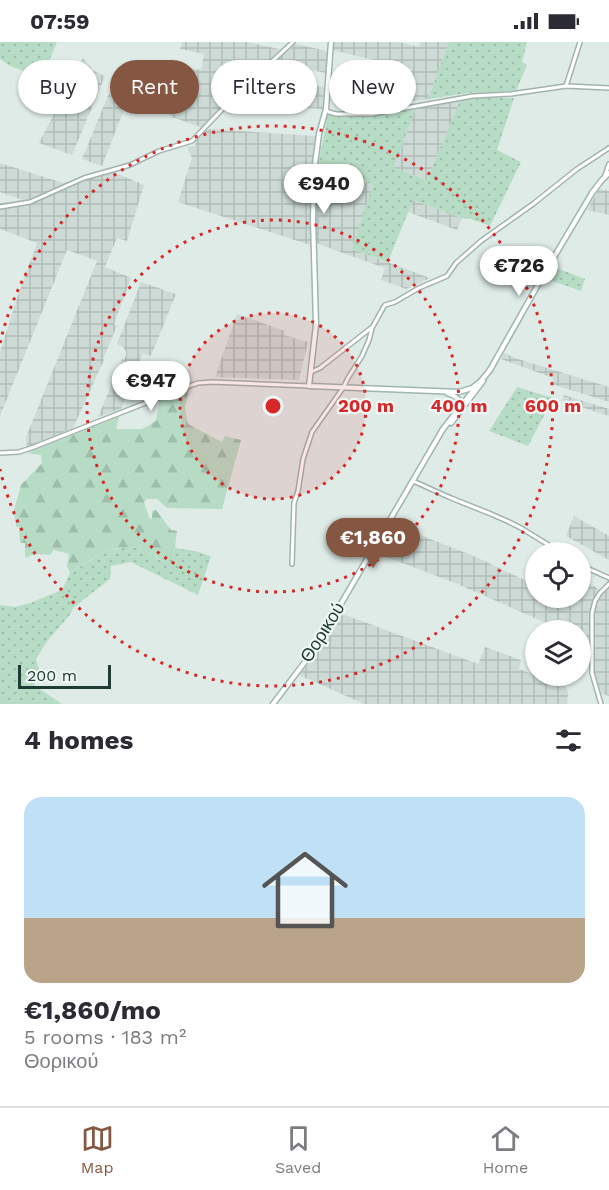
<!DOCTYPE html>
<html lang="en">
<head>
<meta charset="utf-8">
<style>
  :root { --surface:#fff; --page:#f7f7f7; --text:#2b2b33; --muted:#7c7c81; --line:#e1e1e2; --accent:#855642 }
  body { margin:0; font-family:"Work Sans",sans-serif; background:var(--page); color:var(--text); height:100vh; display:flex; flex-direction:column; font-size:22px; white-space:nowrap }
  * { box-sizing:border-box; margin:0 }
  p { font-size:20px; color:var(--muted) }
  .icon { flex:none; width:33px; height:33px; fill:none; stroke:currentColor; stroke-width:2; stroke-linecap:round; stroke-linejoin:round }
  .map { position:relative; height:662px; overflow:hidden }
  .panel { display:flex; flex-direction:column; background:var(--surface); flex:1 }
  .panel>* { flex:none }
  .hud { position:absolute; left:18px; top:18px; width:573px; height:54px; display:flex; gap:12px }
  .tools { position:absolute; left:525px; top:500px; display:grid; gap:12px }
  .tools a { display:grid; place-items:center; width:66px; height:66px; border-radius:50%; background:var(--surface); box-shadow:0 2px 4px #0004; font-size:30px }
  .scale { position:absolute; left:18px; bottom:15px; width:93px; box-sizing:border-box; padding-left:6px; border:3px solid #203b36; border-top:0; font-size:16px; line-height:21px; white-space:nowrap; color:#203b36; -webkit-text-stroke:4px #eff7f4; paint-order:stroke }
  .price { position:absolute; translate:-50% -51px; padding:0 14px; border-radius:21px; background:#fff; color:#222; font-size:20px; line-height:39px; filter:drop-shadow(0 2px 3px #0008) }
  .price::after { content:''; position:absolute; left:50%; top:36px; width:18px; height:14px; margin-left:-9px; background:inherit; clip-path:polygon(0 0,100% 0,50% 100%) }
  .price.selected { background:var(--accent); color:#fff }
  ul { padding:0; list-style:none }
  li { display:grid; align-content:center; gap:12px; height:318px; padding:0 24px }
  li span { display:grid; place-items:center; height:186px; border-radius:18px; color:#555 }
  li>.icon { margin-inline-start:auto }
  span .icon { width:108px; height:108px; fill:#fffc; stroke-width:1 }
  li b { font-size:26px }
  h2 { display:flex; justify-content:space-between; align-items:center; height:72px; padding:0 24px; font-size:26px }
  .pill { padding:0 21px; border-radius:27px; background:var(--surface); box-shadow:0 2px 4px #0004; font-size:21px; line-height:54px }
  .pill.selected { background:var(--accent); color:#fff }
  .status { display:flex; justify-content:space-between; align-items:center; height:42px; padding:0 30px; background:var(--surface); direction:ltr }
  .status svg { height:16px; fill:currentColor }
  .tabs { display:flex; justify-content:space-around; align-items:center; height:84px; border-top:2px solid var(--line); background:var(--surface); font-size:16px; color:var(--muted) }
  .tabs a { display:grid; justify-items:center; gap:3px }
  .tabs .selected { color:var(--accent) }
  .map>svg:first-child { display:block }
  .industrial { fill:url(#industrial-grid) }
  .grass { fill:url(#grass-dots) }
  .forest { fill:url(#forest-firs) }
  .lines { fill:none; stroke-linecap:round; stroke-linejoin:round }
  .street-casing { stroke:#a2b3ae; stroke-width:6 }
  .secondary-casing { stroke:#9eb6b0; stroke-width:7 }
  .street { stroke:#fff; stroke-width:3 }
  .secondary { stroke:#fff; stroke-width:4 }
  .ring { fill:none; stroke:#d62828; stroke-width:3; stroke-dasharray:3 6 }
  .labels { text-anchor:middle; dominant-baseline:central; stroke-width:4.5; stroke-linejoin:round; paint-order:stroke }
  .street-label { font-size:18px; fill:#203b36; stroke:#eff7f4 }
  .centre { fill:#d62828; stroke:#eff7f4; stroke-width:3 }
  .ring-label { font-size:18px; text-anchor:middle; font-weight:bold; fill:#d62828; stroke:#eff7f4; stroke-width:4.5; stroke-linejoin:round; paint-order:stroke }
</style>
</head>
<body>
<div class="status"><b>07:59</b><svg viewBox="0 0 49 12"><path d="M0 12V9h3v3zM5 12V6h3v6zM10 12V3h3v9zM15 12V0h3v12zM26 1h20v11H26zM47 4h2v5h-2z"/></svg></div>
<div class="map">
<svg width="609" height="662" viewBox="0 0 609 662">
  <defs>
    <pattern id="industrial-grid" width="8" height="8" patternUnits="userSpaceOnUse" patternTransform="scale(1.5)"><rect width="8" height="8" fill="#cddad6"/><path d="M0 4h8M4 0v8" fill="none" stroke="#b0bcb8"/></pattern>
    <pattern id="grass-dots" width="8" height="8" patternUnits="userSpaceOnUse" patternTransform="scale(1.5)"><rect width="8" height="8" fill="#b7dcc5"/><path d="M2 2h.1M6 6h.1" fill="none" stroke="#9dbeaa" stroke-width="1.8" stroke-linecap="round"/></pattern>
    <pattern id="forest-firs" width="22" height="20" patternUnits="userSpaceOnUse" patternTransform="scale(1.5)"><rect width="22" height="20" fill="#b7dcc5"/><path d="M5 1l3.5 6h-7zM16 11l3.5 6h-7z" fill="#9dbeaa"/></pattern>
  </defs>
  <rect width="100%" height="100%" fill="#dfebe7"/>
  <g class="industrial">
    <path d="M182,0H247L288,9L296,2L327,9L326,31L266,19L250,34L325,45L323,67L263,63V58L237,56L234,53L203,86L172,75L157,64L130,52L102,124L82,117L117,32L160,39L163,22L201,28L204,12L180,7Z"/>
    <path d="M332,0H399L419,5L421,0H449L428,57L373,66L361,65L364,49L402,56L412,27L332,8Z"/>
    <path d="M83,16L94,29L105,34L72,113L39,101Z"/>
    <path d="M460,59L427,138L394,126L415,67Z"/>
    <path d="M208,87L316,94L311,127L374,142L352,207L430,236L406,247L381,238L385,226L310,199V203L178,160L192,116L187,105L195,104L196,99Z"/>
    <path d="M0,121L63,141L81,138L111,129L144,143L127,199L117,196L105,225L131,236L114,282L117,284L103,317L104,318L73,386L27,405L26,395L97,219L67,208L0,374V310L17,256L37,201L0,187V161L23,158L0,150Z"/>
    <path d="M599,147L609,149V173L587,168Z"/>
    <path d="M413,158L462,176L457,188L408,170Z"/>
    <path d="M141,240L176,252L151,314L143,311L121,367L98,375L122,317L124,318L126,313V310L123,305L117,302Z"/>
    <path d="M237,272L285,289L284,293L308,300L299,338L215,335Z"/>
    <path d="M504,311L518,317L609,345V360L552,342L553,336L501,317Z"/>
    <path d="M564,353L609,367V374L562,359Z"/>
    <path d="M574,474L609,494V518L566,494Z"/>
    <path d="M395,483L476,515L535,543L536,555H580L581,537L604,550L609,545V654L602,652L595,636L594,602L581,596L580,588H562L460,543L379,512Z"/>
    <path d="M340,571L478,622L485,605L521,618L519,627L566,645L568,652L567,662H364L299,633L315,614Z"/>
  </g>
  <g class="grass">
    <path d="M0,0H57L42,36L10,24L0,17Z"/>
    <path d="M449,0H527L522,20L527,23L516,49L469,51L428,57Z"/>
    <path d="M484,56H514L497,108L521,120L490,184L471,177L462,176L413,158L388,220L352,207L373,142L317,128L328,72C357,76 386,72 415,67L394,126L427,138L460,59Z"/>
    <path d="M554,225L585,237L581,249L547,237Z"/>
    <path d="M517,345L553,356L528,404L489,389Z"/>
    <path d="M129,504L144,508L162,519L171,515L175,506L195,509L211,514L198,553L131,520L111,524L110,537L74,565L69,574L48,598L36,617L40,632L34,643L62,662H0V563L15,565L30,561L62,548L70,531L104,510Z"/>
  </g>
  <path class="forest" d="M189,347L185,366L188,382L222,400L225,394L241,398L222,467L167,466L157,457H147L144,460L149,476L152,477V469L156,468L171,488L177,489L175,506L171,515L162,519C157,515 151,511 145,509C118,496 92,517 70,531L67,525L69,512L54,508L50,513L35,512L25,516V501H20L19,485H16L14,468L21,443L42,421L41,413L27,411L119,375L116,387H142L156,379L160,358Z"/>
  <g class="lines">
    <g class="street-casing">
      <g id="street">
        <path d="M566,44L580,0"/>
        <path d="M326,68L329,70L336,72H372L473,54L511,52L566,44L609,46"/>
        <path d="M605,133L609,122"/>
        <path d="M0,165L30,160L84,136L130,123L159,109L192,99L236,53L293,0"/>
        <path d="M311,330L320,326L371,286"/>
        <path d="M0,411L19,410L34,405L181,347L198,341L212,340L309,344"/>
        <path d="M413,439L451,456L491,472L507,479L521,486L560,510"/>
        <path d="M292,522L294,461L298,449L303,417L312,390L343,346L348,336L362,314L369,298L372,286L383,266L385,263L395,260L419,246L447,234L456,221L481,199L533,162L577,127L609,106"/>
        <path d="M580,523L609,536"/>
        <path d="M601,662L592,631V571L595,559L600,551L609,542"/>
      </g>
    </g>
    <g class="secondary-casing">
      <g id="secondary">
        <path d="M331,0L326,67L319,92L314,129L313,177L316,283L309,344L459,350L472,346L481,339"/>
        <path d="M490,328L544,232L592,151L601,139L609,131"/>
        <path d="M481,339L490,328"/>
        <path d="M447,351L454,354L463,361"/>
        <path d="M451,381L483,339"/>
        <path d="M273,662L314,608L443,387L476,345"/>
      </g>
    </g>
    <use href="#street" class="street"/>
    <use href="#secondary" class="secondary"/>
  </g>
  <circle cx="273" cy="364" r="93" fill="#d62828" fill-opacity=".12"/>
  <g class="ring">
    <circle cx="273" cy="364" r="93"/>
    <circle cx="273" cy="364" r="186"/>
    <path d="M0 301A280 280 0 1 1 0 427"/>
  </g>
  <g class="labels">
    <g class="street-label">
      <text transform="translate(322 590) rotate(-58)">Θορικού</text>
    </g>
  </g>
  <circle cx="273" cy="364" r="9" class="centre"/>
  <g class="ring-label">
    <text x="366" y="370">200 m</text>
    <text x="459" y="370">400 m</text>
    <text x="553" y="370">600 m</text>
  </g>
</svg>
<div class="tools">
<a><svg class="icon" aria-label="locate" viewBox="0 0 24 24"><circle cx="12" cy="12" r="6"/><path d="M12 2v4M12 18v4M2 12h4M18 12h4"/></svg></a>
<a><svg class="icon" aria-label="layers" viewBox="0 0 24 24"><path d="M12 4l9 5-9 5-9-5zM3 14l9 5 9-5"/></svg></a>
</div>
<div class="scale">200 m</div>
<b class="price" style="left:324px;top:173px">€940</b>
<b class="price" style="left:519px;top:255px">€726</b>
<b class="price" style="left:151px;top:370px">€947</b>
<b class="price selected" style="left:373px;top:527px">€1,860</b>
<div class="hud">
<a class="pill">Buy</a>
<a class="pill selected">Rent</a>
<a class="pill">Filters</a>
<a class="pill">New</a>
</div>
</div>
<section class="panel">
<h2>4 homes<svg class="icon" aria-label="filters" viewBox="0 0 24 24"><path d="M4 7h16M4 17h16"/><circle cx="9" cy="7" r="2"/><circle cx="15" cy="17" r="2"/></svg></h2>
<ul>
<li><span style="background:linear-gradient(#bfe0f5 65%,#b9a48a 0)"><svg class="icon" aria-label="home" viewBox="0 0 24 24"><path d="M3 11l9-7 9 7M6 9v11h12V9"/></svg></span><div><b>€1,860/mo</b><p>5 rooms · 183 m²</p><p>Θορικού</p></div></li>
</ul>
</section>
<nav class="tabs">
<a class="selected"><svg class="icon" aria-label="map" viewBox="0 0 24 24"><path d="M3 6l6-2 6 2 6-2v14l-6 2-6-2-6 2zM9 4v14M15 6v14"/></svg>Map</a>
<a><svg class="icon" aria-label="saved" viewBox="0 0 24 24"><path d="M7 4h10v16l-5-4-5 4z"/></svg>Saved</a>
<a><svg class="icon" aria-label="home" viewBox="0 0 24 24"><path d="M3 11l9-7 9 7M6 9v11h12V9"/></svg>Home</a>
</nav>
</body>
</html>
